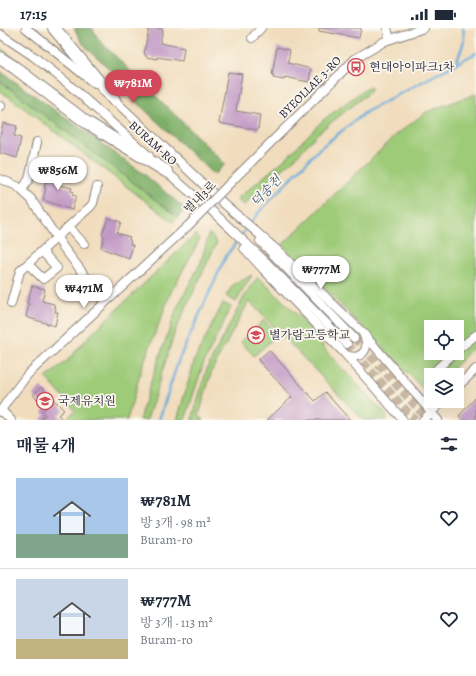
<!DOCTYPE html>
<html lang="ko">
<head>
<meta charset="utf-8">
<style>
  :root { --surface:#fff; --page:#f2f2f3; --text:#1f2937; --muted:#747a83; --line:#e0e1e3; --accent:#d1495b }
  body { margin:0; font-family:Alegreya,"Noto Serif KR",serif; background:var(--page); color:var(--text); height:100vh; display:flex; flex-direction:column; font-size:15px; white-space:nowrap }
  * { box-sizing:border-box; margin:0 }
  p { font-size:13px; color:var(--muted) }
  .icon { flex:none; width:22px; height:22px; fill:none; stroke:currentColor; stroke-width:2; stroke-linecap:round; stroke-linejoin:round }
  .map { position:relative; height:392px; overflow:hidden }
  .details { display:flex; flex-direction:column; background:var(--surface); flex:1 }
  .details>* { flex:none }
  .tools { position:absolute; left:424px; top:292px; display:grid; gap:8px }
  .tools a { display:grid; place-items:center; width:40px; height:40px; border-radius:0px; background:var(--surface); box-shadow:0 4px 16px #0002; font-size:20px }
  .price { position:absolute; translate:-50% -34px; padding:0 9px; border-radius:14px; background:#fff; color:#222; font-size:13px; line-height:26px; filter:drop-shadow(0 1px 2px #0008) }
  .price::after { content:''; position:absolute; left:50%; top:24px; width:12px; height:9px; margin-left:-6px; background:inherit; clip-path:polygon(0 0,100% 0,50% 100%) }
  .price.selected { background:var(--accent); color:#fff }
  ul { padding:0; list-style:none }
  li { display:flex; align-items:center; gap:12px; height:100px; padding:0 16px }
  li+li { border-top:1px solid var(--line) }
  li span { display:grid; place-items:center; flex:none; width:112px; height:80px; border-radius:0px; color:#555 }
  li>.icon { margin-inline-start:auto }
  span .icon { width:48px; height:48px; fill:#fffc; stroke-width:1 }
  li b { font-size:17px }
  h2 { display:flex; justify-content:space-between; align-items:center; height:48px; padding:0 16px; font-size:17px }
  .status { display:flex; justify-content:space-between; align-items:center; height:28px; padding:0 20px; background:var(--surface); direction:ltr }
  .status svg { height:11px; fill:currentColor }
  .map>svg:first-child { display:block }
  .green { fill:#9ecb78; stroke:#60765a; fill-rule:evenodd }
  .forest { fill:#7eaf68; stroke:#506852 }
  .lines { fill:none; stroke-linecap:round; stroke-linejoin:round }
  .stream { stroke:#64abdb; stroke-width:2.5 }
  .building { fill:#c096c5 }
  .minor-tunnel { stroke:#c8b8a3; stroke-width:8; stroke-dasharray:8 4; stroke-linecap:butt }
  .minor-casing { stroke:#8a807c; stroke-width:10 }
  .highway-casing { stroke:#8a807c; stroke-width:14 }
  .minor { stroke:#fff; stroke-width:8 }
  .highway { stroke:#fff; stroke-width:12 }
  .minor-bridge-casing { stroke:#8a807c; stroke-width:10; stroke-linecap:butt }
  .minor-bridge { stroke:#fff; stroke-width:8 }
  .labels { text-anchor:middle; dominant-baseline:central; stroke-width:3.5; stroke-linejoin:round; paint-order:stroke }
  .poi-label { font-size:12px; fill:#22223b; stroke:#fbf7ec; text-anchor:start }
  .street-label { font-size:12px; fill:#22223b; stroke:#fbf7ec }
  .water-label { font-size:13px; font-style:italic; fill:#3c597b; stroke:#fbf7ec }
</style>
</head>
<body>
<div class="status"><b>17:15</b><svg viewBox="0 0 49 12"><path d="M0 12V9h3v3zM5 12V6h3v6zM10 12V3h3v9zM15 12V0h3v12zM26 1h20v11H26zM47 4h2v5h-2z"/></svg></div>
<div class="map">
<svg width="476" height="392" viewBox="0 0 476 392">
  <rect width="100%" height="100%" fill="#fbf7ec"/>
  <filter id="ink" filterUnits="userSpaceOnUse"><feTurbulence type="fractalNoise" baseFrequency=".025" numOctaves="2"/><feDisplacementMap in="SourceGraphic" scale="8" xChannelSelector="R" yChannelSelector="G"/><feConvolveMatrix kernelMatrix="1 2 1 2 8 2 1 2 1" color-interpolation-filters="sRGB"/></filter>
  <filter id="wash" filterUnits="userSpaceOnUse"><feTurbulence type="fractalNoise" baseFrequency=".012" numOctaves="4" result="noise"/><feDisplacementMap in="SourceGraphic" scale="16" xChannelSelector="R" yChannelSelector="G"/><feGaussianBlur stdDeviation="0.9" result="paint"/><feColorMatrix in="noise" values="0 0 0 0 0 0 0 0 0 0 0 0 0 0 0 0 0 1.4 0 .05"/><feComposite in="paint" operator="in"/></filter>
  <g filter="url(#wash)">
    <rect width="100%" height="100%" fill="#f1ddbd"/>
    <g class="green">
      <path d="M0,20L2,21L64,67L56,64L0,27Z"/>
      <path d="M0,53L178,189L173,194L8,68L0,64Z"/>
      <path d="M369,58L372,62L318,105L293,132L252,169L244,178L237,171L285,131L323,92Z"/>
      <path d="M476,66V317L446,347H431V356L423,361L282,217L396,107L426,84ZM431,299H457V325H431Z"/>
      <path d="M209,205L217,214L175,303L147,392H139L153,347L177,280L201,234Z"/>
      <path d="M196,206L200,211L171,264L142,339L127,392H65L75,382L46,350L68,332L89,308Z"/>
      <path d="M252,247L236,274L226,268L233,257Z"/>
      <path d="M258,249L311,300L327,324L387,388V392H363L249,273L212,342L199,387L204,392H192L207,340L244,269Z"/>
      <path d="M223,275L231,279L203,337L185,392H177L195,331Z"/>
      <path d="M264,292L277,307L254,328L241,314Z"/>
    </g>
    <g class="forest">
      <path d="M74,0H92L99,12L225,136L214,147L130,68L117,48L83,16Z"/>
      <path d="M0,43L144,146L185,181L178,189L0,53Z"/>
    </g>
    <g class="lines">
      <g class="stream">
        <path d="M455,36C461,23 466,14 463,0"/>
        <path d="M159,392L179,331L226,228L259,184L319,121L366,84L476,25"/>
      </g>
    </g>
    <g id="blocks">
      <g class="building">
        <path d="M149,0L163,1L160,15L184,20L182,33L157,29V31L146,29V27L144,26Z"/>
        <path d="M319,0H361L359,10L319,3Z"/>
        <path d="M277,19L290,22L288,35L311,41L309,54L285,49L284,52L273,50L274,47H272Z"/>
        <path d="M228,44L242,46L236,83L260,87L258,102L219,95Z"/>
        <path d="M3,95L17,98L14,108L21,110L17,130L0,125V108Z"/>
        <path d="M49,141L62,145L59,157L72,160L71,163L73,164L72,167L76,168L72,182L43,172L46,160H44Z"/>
        <path d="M108,190L121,194L117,205L130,209L129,212L131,213L130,216L133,217L129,231L101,220L104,208L102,207Z"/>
        <path d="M32,258L45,261L42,273L54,276V279L56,280L55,284H58L55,298L26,289L29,276H27Z"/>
        <path d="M269,322L315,373L325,364L350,392H267L292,369L258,332Z"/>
        <path d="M41,359L64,382L58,387L63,392H40L45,387L42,383L46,380L33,367Z"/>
        <path d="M476,369V392H462L459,388Z"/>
      </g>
    </g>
  </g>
  <g filter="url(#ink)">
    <use href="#blocks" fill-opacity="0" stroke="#8a807c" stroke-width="1"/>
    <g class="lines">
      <g class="minor-tunnel">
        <path d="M354,310L428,392"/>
        <path d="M347,316L415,392"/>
      </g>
      <g class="minor-casing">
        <g id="minor">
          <path d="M26,0L95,56"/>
          <path d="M387,0L390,11"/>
          <path d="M0,6L33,28L66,54L149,128"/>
          <path d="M252,10L261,0"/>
          <path d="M110,68L222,174L277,222L364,306L438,392"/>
          <path d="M0,79L1,78"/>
          <path d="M162,140L212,183L267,235L347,316"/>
          <path d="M0,151L17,158L31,171L63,219L86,249L109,271"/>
          <path d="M228,157L355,31L385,13L424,0"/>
          <path d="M22,162L29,151L37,114"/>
          <path d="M69,199L84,216"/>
          <path d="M260,213L354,310"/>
          <path d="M244,220L263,241L346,327L403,392"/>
          <path d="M28,236L43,251L57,240L42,223"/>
          <path d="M11,276L20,243L91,178L93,175L97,159"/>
          <path d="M457,322L476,307"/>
          <path d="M346,327C360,333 371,322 364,308"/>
          <path d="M441,347L437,341L454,325"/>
          <path d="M457,359L476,341"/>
          <path d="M1,382L11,392"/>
          <path d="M0,384L8,372L28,346L189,197"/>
          <path d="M423,392L443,373"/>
        </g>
      </g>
      <g class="highway-casing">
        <g id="highway">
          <path d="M54,0L114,72"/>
          <path d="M0,30L14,39L86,94L166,143"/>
        </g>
      </g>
      <use href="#minor" class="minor"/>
      <use href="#highway" class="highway"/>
      <g class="minor-bridge-casing">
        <path id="minor-bridge" d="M189,197L228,157"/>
      </g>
      <use href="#minor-bridge" class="minor-bridge"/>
    </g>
  </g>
  <defs>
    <g id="bus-ring" transform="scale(0.9)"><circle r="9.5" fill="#fbf7ec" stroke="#d1495b" stroke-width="1.5"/><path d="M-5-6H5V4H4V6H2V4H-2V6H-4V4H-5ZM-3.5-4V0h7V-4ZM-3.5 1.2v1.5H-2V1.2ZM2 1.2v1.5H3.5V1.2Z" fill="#d1495b"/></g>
    <g id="school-ring" transform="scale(0.9)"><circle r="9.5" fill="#fbf7ec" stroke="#d1495b" stroke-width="1.5"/><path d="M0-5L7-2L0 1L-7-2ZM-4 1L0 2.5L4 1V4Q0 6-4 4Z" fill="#d1495b"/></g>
  </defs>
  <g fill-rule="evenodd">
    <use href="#bus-ring" x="356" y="39"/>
    <use href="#school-ring" x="256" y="307"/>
    <use href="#school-ring" x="45" y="373"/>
  </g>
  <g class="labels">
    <g class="poi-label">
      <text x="369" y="39">현대아이파크1차</text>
      <text x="269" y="307">별가람고등학교</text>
      <text x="58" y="373">국제유치원</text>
    </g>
    <g class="street-label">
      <text transform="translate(310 59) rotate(-45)">BYEOLLAE 3-RO</text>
      <text transform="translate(153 115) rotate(42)">BURAM-RO</text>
      <text transform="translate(200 169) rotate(-45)">별내3로</text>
    </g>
    <g class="water-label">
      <text transform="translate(266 163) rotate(-47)">덕송천</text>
    </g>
  </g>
</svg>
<div class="tools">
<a><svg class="icon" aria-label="locate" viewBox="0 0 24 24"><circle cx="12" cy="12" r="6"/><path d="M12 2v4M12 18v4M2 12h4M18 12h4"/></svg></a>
<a><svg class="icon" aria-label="layers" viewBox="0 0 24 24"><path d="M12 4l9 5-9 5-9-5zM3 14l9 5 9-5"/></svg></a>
</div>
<b class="price selected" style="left:133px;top:76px">₩781M</b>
<b class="price" style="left:58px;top:163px">₩856M</b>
<b class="price" style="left:321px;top:262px">₩777M</b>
<b class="price" style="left:84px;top:281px">₩471M</b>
</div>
<section class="details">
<h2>매물 4개<svg class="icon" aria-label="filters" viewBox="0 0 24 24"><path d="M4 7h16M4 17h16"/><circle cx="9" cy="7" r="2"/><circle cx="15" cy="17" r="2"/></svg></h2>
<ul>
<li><span style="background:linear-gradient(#a9c7e8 70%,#7fa58c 0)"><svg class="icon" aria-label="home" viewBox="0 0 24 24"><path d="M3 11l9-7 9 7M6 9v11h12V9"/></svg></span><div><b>₩781M</b><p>방 3개 · 98 m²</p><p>Buram-ro</p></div><svg class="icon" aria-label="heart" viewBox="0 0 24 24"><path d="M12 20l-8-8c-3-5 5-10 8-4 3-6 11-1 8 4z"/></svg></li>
<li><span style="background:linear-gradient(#c9d6e8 75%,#c2b280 0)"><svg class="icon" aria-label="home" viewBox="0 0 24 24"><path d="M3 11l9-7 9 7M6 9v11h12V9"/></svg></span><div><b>₩777M</b><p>방 3개 · 113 m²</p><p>Buram-ro</p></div><svg class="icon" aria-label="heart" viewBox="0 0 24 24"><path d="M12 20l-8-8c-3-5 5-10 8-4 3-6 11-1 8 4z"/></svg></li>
</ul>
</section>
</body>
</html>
